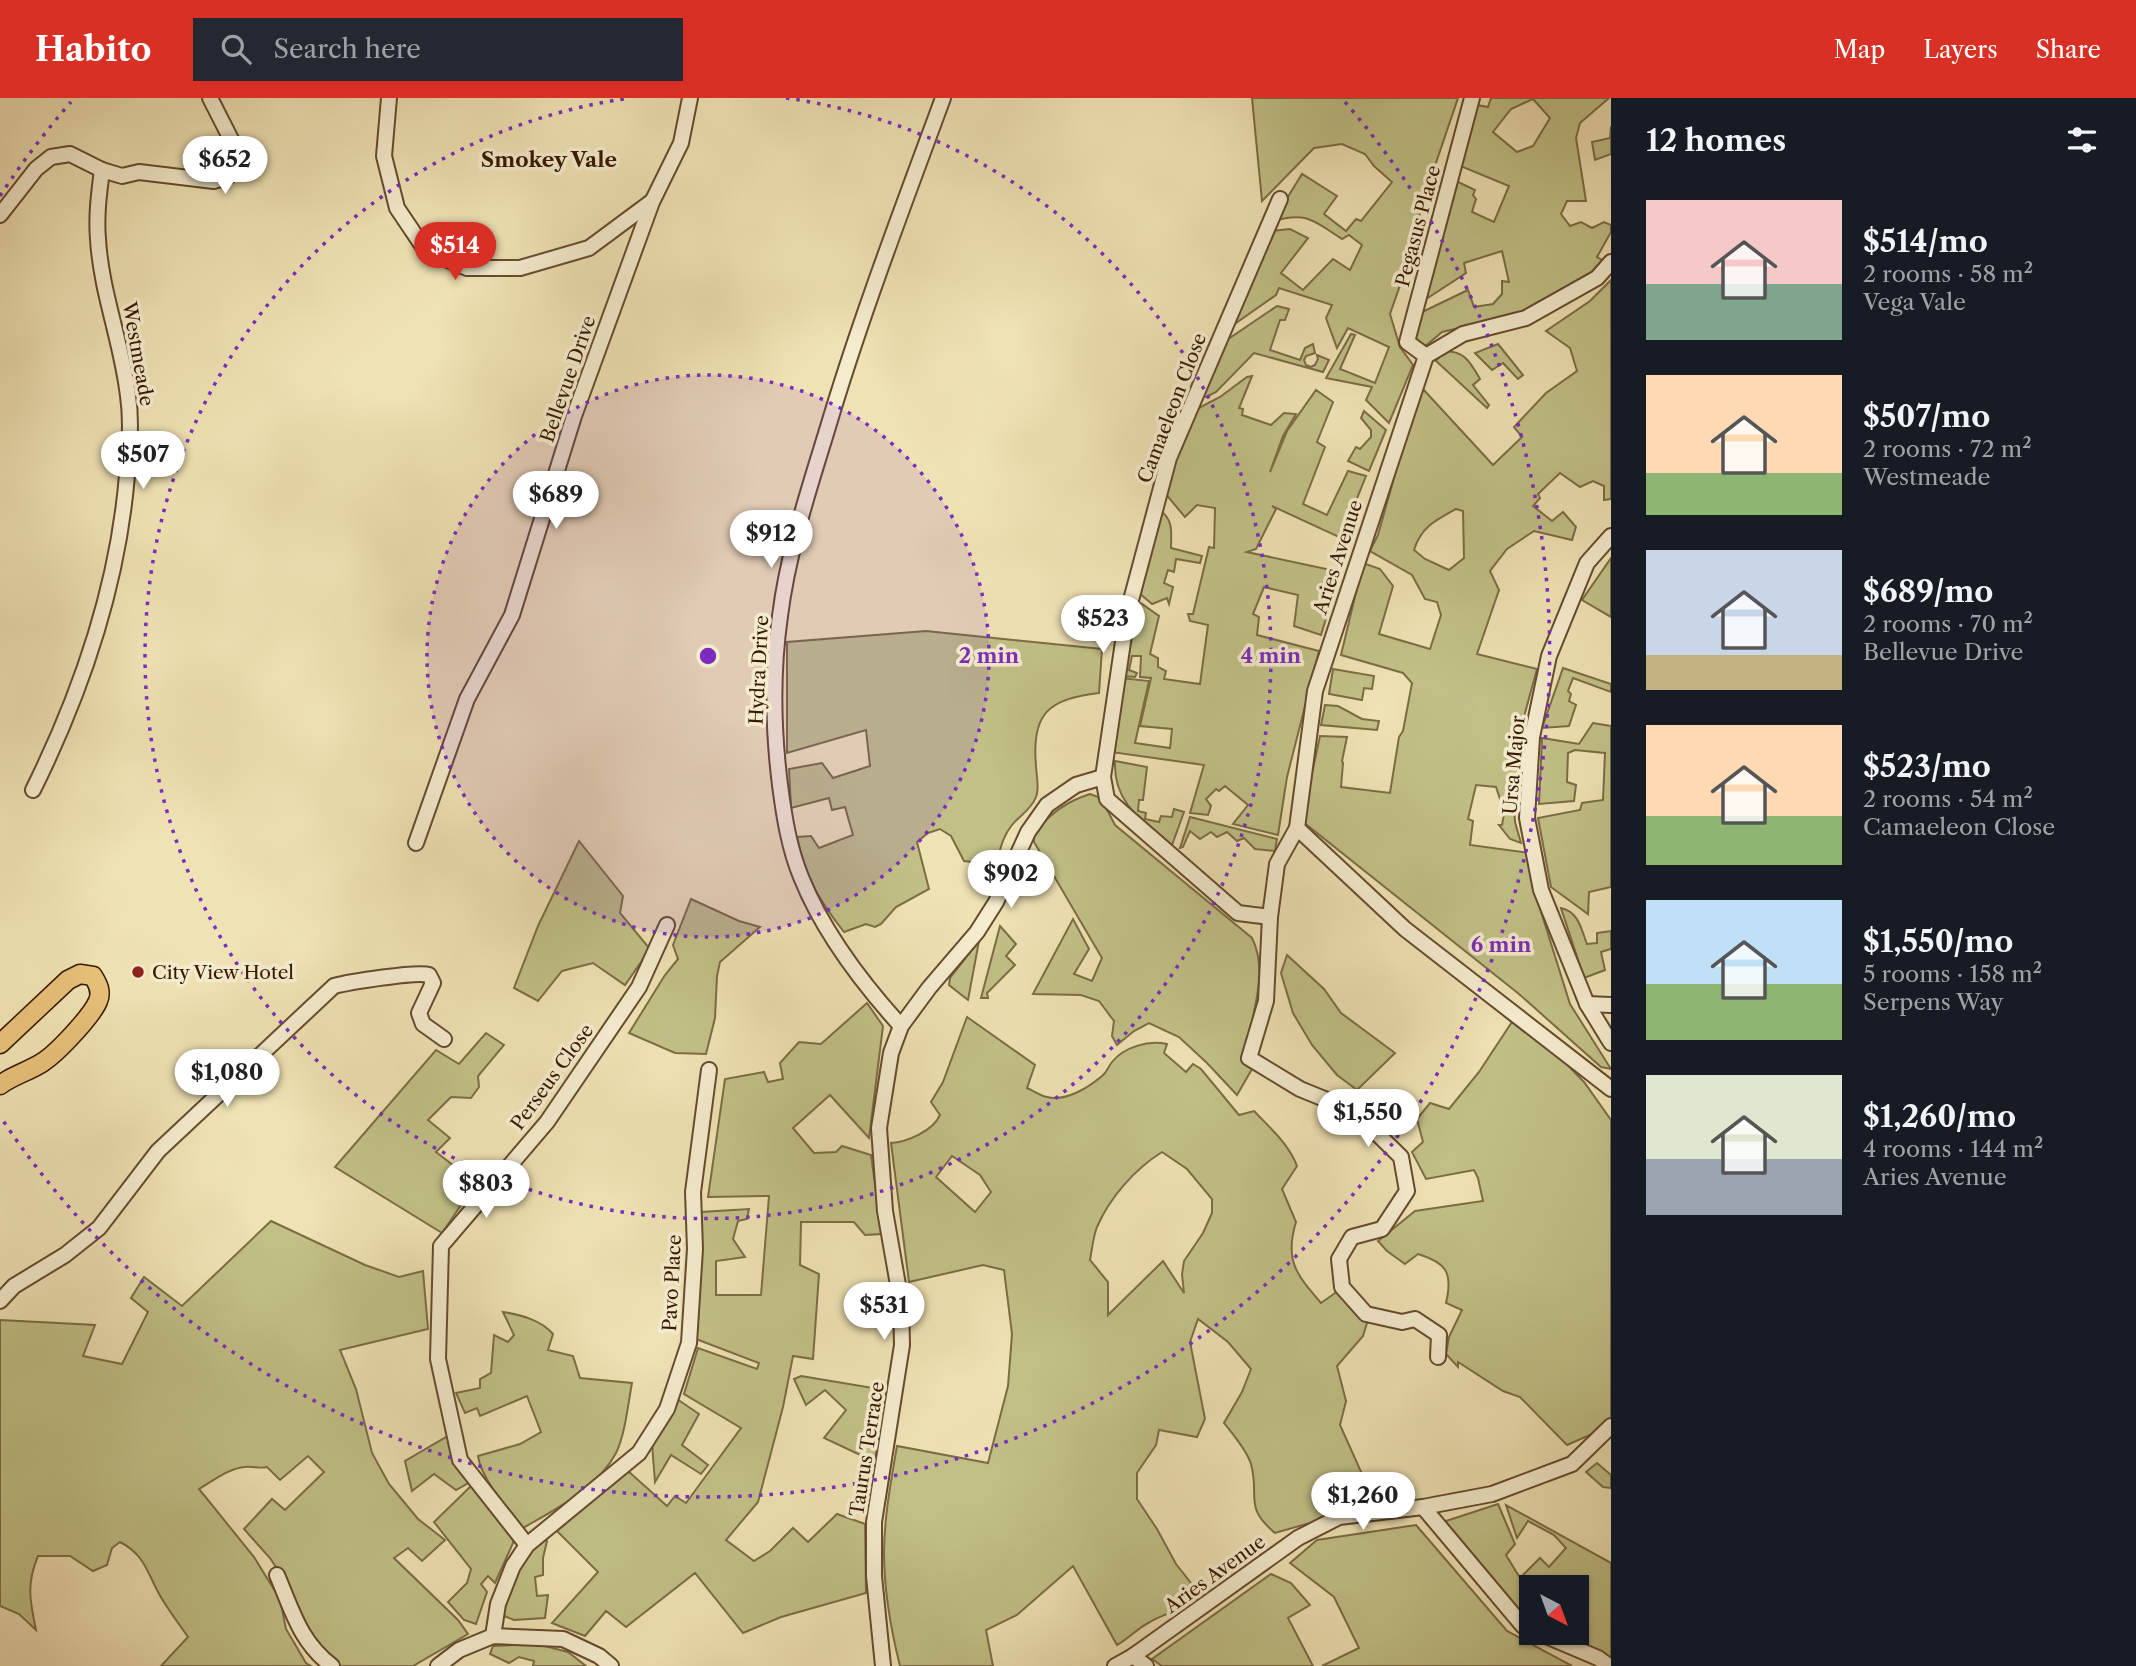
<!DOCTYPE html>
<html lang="en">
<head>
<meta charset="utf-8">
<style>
  :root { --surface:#171b24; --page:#242831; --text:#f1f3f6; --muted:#9ea1a6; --accent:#d93025 }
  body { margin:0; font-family:"Libre Caslon Text",serif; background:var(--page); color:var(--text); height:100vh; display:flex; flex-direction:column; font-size:26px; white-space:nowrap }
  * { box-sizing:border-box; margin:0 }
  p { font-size:23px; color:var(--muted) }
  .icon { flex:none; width:38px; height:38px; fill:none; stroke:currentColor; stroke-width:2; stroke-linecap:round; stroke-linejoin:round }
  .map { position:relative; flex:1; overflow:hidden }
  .side { display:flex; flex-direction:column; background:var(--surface); width:525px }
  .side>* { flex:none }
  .needle { width:46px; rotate:139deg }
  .tools { position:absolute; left:1519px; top:1477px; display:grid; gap:14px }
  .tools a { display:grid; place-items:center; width:70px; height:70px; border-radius:0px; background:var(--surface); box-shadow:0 2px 5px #0004; font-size:35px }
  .price { position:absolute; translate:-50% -60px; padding:0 16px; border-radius:24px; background:#fff; color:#222; font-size:23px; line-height:46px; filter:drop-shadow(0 2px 4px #0008) }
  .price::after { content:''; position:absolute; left:50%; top:42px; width:21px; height:16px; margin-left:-10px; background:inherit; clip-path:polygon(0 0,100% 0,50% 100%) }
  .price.on { background:var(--accent); color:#fff }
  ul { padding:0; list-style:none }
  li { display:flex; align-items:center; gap:21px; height:175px; padding:0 35px }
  li span { display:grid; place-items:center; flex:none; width:196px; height:140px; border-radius:0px; color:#555 }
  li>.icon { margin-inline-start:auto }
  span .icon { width:84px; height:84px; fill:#fffc; stroke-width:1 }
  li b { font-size:30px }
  h2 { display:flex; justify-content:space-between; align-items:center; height:84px; padding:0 35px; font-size:30px }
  header { display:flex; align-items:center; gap:42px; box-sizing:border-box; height:98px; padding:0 35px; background:var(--accent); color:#fff }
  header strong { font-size:33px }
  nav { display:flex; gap:38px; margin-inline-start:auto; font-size:24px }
  .search { width:490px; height:63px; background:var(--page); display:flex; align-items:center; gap:18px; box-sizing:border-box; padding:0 24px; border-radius:0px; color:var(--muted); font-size:26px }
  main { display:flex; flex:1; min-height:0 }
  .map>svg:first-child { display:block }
  .green { fill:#c1c087; stroke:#7c6c44; stroke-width:2; fill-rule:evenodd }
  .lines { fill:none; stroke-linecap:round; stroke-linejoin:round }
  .minor-casing { stroke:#654b2e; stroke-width:18 }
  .major-casing { stroke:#371901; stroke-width:21 }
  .minor { stroke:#f5ecce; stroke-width:14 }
  .major { stroke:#e8c17a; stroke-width:18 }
  .ring { fill:none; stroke:#7b2cbf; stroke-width:3.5; stroke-dasharray:3.5 7 }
  .poi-dot { fill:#8f2418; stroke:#f5ecce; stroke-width:2.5 }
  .labels { text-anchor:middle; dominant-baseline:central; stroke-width:7; stroke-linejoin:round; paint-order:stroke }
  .street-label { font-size:19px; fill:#371901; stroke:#f5ecce }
  .poi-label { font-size:19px; fill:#371901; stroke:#f5ecce; text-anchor:start }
  .neighbourhood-label { font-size:21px; font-weight:bold; fill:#371901; stroke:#f5ecce }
  .centre { fill:#7b2cbf; stroke:#f5ecce; stroke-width:3.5 }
  .ring-label { font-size:21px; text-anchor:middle; font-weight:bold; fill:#7b2cbf; stroke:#f5ecce; stroke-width:7; stroke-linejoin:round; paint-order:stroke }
</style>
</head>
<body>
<header>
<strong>Habito</strong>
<div class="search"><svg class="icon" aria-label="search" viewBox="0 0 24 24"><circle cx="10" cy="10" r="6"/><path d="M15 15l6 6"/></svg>Search here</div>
<nav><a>Map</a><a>Layers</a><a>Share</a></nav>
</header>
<main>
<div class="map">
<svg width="1611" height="1568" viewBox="0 0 1611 1568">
  <rect width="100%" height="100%" fill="#efe2b4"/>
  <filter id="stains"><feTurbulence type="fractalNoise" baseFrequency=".00286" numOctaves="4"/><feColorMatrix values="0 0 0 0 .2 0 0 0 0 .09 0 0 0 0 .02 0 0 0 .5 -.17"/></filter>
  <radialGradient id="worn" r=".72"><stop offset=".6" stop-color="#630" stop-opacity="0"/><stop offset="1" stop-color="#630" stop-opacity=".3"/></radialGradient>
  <g class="green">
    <path d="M1252,0H1458L1422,106L1411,156L1390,216L1400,249L1413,267L1389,325L1366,302L1372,289L1326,280L1351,236L1355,237L1340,271L1375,285L1389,249L1348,230L1337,250L1326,220L1332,207L1279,190L1276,197L1229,230L1270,133L1290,131L1308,140L1281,175L1303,192L1333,161L1350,172L1362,147L1349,137L1342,141C1314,123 1307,113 1273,123L1302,76L1337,98L1324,116L1346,133L1356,121L1361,123L1392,84L1374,68L1365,56L1342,46L1314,50L1262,103Z"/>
    <path d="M1491,0H1609L1580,25L1576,40L1586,103H1567L1561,116L1570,128L1581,124L1592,130L1604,124L1611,127V134L1597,159L1604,163L1593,173L1515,217L1442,234L1422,251L1413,241L1418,216L1468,192L1474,209L1493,206L1502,196V183L1509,184L1502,153L1464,165L1466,175L1423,203L1454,82L1475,92L1473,97L1476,101L1472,114L1494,124L1509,88L1458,67L1477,7L1488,9ZM1533,1L1550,20L1533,48L1517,54L1493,34L1511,11Z"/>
    <path d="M1611,28V56L1595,62L1592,44L1610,40Z"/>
    <path d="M1611,182V401L1604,402V388L1593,383L1580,389L1560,375L1538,396L1540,400L1533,408L1552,423L1563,414L1576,429L1572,442L1534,433L1507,451L1490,473L1499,492L1477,556L1537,571L1519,637L1516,700L1500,701L1496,689L1476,687L1468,721L1473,723L1470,747L1529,755L1538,804L1570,906L1611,971L1601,969L1519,896L1302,723L1320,638L1347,639L1342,663L1343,665L1341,689L1390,695L1399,639L1403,633L1412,585L1403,575L1341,557L1363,465L1380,471L1393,488L1379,536L1430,551L1441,517L1437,504L1425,501L1412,477L1370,453L1378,437L1413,312L1423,291L1493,367L1522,339L1514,329L1546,295L1577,273L1570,250L1546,233L1590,203ZM1456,411L1463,413L1464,460L1449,472L1425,461L1414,452C1421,429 1436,422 1456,411Z"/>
    <path d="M1277,208L1289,211L1285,222H1280L1270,252L1300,262L1305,250L1313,246L1315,255L1306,258L1304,262L1306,267L1311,269L1315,267L1318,261L1317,257L1329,262L1323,274L1254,255L1216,294L1206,299L1199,296L1221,246Z"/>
    <path d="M1498,246L1523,277L1518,281L1503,265L1492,272L1475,255Z"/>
    <path d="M1444,253C1465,253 1470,264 1480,281L1473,287L1489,307L1487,310L1436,263Z"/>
    <path d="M1252,278L1239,310L1243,311L1242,317L1271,327L1284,315L1296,316L1283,338L1270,374L1287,333L1316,292L1333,304L1317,344L1325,349L1303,406L1327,417L1348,373L1366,378L1341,440L1272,408L1276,411L1256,451L1247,454L1340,474L1321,537L1294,528L1298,497L1264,489L1253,516L1259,519L1257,537L1319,553L1287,679L1278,737L1233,726L1248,707L1225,688L1219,693L1216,691L1206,701L1211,708L1208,717L1190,715L1204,667L1111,654L1121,580L1149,583L1135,645L1170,650L1172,631L1140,628L1151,580L1140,579L1141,558H1132L1129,572L1137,575L1135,579L1123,578L1137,504L1142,506L1159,518L1150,556L1158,560V569L1166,573L1164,581L1200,586L1208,527L1190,523L1188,516H1193L1209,449L1214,450L1215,410L1197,407L1185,419L1164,394L1195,312L1220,299L1247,279Z"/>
    <path d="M1364,313L1386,332L1369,373L1348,363L1356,349L1360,351L1371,339V332L1361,320Z"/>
    <path d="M1160,412C1174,423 1171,434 1171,450L1202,458L1200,465L1176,461L1174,474L1168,472L1164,485L1173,489L1169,506L1167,500L1152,506L1139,495Z"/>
    <path d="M1611,460V519L1582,502Z"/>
    <path d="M926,533L1102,551L1099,595C1050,601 1031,614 1036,667C1036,677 1040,689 1036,699C1031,712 1020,717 1012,727C1002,739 1000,753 996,767L964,763L951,738L940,731L928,735L917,744L929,791L896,809L881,826L875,829L866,826L844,834C818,801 806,780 797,739L811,738L819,750L853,737L845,709L832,712L829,700L791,710L789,671L822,665L833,680L870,668L866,632L787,655V544Z"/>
    <path d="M1563,570L1611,586V594L1573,580L1568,593L1571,596L1569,603L1576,607L1569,628L1542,630Z"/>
    <path d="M1333,571L1374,578L1372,591L1364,590L1362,602L1329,596Z"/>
    <path d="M1325,607L1338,608L1362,621L1379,623L1377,632L1321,627Z"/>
    <path d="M1593,625L1611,628V789L1589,794L1588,816L1551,789L1538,720L1580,712L1582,705L1603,702L1605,655L1575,652L1568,655L1567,684L1576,687L1574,703L1539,706L1542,640L1579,646Z"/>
    <path d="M1115,663L1147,669L1143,702H1139L1138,713L1146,715L1145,721L1159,724L1161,718L1172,719L1174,711L1184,714L1172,747C1143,723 1113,706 1115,663Z"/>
    <path d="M1090,696L1101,700L1115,727L1252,840C1272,880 1245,925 1247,968L1252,971L1237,997L1207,965L1179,939L1149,925L1134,933L1117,947L1112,938L1114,923L1099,903L1081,897L1033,896L1073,821L1089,851L1074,876L1092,883L1102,860L1034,744V734C1052,715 1065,704 1090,696Z"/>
    <path d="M1514,704L1515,724L1521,745L1510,741L1499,727H1502L1506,705Z"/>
    <path d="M1190,719L1277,741L1275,753L1255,751L1244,740L1237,743L1227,734L1217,739L1211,734L1200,741L1190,733L1183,749L1180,750Z"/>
    <path d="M579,743L623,798L620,815L650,851L625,887L593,865L562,873L538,903L514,890L538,828Z"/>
    <path d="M691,801L739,823L760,829L720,864L717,878L715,920L706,956L675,955L629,935L665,877L678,861L673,847Z"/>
    <path d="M1561,810C1579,814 1581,831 1587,846L1597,845V835L1611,833V851L1601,854L1605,872L1584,880Z"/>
    <path d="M1000,828L1016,846L1006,858L1015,867L987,895L988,900H981Z"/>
    <path d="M979,843L968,902L949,887L950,880Z"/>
    <path d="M1287,857L1324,891L1341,915L1395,955L1357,992L1337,977L1312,947L1293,915L1281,875Z"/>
    <path d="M867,905L883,928L869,1040L830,997L793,1030L814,1055L836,1054L842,1048L871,1057L882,1136L865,1137L854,1124H801L800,1167L819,1176L813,1261L793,1258L783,1309L758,1404L726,1442L754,1463L770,1453L793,1430L808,1444L837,1416L865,1426L866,1495L781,1519L743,1535L695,1475L626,1529L606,1513L585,1538L552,1525L598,1474L557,1433L627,1372L667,1408L675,1398L686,1405L741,1330L684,1296L698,1250L757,1271L759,1265L696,1241L701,1114L749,1111L747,1121L738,1123L733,1141L745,1159L716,1163V1197H761L769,1098L708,1099L725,981L764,974L768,984L783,981L780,965L799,944L821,946Z"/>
    <path d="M967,919L1035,967L1027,990C1034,993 1041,998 1047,999C1066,1004 1089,989 1102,978C1107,974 1108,969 1112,964C1124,949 1148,942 1167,946L1164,955L1186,974L1193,966L1201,971L1239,1017L1254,1013C1270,1030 1289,1046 1297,1068L1282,1091L1296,1124C1284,1163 1297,1177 1321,1205L1338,1193L1367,1225L1363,1238L1337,1268L1346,1303L1340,1327L1375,1405C1349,1406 1333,1413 1315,1432L1310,1425L1275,1435C1243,1408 1260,1399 1251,1366C1247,1353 1233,1336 1224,1325L1242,1294L1251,1271L1228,1244L1198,1221L1190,1244L1205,1321L1197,1339L1159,1332L1156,1347L1137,1375V1401L1157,1431L1176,1466L1202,1499C1183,1513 1169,1513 1150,1524C1138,1530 1129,1540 1117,1547L1073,1468L1017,1517L986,1532L993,1568H900C891,1532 884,1493 884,1455C884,1420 891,1383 897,1348L988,1365L1008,1288L1012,1236L1004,1172L983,1167L909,1184L891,1045C907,1044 933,1033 940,1017L931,1004L943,984ZM1162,1054L1187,1071L1212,1101V1115L1203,1135L1184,1163L1182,1176L1184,1195L1163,1163L1108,1217V1184L1090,1162C1092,1152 1093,1139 1097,1129C1110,1099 1135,1071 1162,1054ZM952,1058L980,1077L991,1094L975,1114L936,1079Z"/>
    <path d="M1512,924L1555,954L1584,984L1611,1022V1319L1597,1334L1567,1347L1520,1299L1503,1293L1458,1264V1269L1446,1256L1449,1239L1462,1212L1446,1205C1453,1175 1447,1165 1418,1156L1405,1166L1387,1153L1378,1143L1415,1113L1483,1103L1478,1080L1474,1072L1426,1081L1412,1054L1423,1044L1417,1021L1430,1005L1449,1011L1479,974Z"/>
    <path d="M486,935L504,947L478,978L479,989L471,1000L451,999L428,1022L450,1040L436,1054L476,1085L442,1135L335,1069L436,952L459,966Z"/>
    <path d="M271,1123L365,1167L399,1179L423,1173L428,1231L340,1252L356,1291L372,1355L389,1386L418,1421L445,1442L422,1463L408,1450L394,1460L458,1522L468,1536L413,1568H339L323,1554L307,1535L285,1483L270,1460L244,1431L272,1401L285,1412L324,1374L308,1358L280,1382L267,1369C259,1371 253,1368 245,1369C229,1370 213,1383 199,1391L254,1459L280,1501L286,1531L306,1565L311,1568H161L188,1539C179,1526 170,1514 162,1501C148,1478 146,1457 120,1444L112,1450L107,1467L93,1473L70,1458H38C26,1487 30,1502 36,1532L19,1516L0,1508V1222L95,1227L83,1258L122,1266L148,1214L131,1200L144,1179L182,1208Z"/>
    <path d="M503,1214C521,1217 541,1222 553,1236L548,1252L573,1258L580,1280L632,1285C628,1306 625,1337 616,1355C597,1391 556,1411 523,1430C509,1412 481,1381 478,1358L520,1346L541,1334L527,1298L480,1318L477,1310L465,1315L456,1295L480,1290V1281L491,1275L494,1237L508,1244L514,1237Z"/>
    <path d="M801,1278L885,1292L875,1364L824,1340L846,1312L825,1292L806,1307L794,1281Z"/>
    <path d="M677,1301L699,1316L682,1347L708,1367L701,1376L671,1357L655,1384L652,1345Z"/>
    <path d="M448,1338L470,1384L456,1392L434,1376L412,1393L405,1363Z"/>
    <path d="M1597,1365L1611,1377V1390L1603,1389L1586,1374Z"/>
    <path d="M471,1388L514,1435L513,1445L495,1485L488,1478L481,1486L487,1494L476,1526L464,1522L448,1504L467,1485L471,1471L434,1424Z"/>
    <path d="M1498,1406L1515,1446L1506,1457L1520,1480L1540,1460L1549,1469L1566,1450L1554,1437L1528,1423L1517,1440L1506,1407L1611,1465V1560L1556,1535H1577V1489H1531V1524L1525,1521L1443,1424Z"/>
    <path d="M1416,1427L1507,1533L1572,1568H1322L1359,1550L1334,1499L1290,1465L1317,1442Z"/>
    <path d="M543,1439L547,1443L543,1460V1477L535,1479L537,1498L548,1497L545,1520L514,1522L502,1517L513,1475Z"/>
    <path d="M1271,1476L1291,1485L1310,1507L1288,1520L1313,1568H1162L1152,1561Z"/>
    <path d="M537,1546L568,1554L586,1568H533L534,1563L519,1559L509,1565L490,1556L493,1548Z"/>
  </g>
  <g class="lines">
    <g class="minor-casing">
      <g id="minor">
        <path d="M389,0L384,58L397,110L426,153L467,170H520L589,150L651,104"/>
        <path d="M1280,101L1169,360L1127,517L1103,679L1107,701L1238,815L1270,819L1277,766L1297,730"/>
        <path d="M0,117L36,71L51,59L70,56L102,72L122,78L139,74L214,83L227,79L236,72L239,57L210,0"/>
        <path d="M1611,164L1597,180L1526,220L1463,236L1426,258L1315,593L1297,730L1405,831L1611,991"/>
        <path d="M1426,258L1407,244L1472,0"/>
        <path d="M1611,438L1587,465L1549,558L1532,639L1527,720L1541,792L1587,906L1611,945"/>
        <path d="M33,692C82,593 118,488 127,377C129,350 132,325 128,298C122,245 101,194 98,141C96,118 99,95 102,72"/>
        <path d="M416,745L467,601L512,517L574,318L652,104L681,45L690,0"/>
        <path d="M1270,819L1266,903L1249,960L1300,991L1354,1013L1401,1059L1407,1093L1382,1131L1352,1139L1339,1161L1342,1189L1366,1216L1402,1224L1415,1221L1439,1237L1438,1259"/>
        <path d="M1587,906L1611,907"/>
        <path d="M901,928C861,884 823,834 801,779C789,750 784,718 780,687C773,631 772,574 780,518C788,454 809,391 828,329C861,218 903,109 943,0"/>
        <path d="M0,1203L14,1188L65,1157L99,1130L158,1053L334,888C349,884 418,873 429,877L433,885L419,915L423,926L444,941"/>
        <path d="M1423,1409L1523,1528L1531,1531"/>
        <path d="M527,1447L460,1362L438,1261L441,1148L547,1024L639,889L667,827"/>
        <path d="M277,1477C292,1512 300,1544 332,1568"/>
        <path d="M1539,1535L1598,1560L1609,1568"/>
        <path d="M493,1538L498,1506L513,1468L527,1447L639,1355L667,1311L689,1245L695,1151L693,1094L709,972"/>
        <path d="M1133,1558L1146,1568"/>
        <path d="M438,1568L459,1552L493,1538L563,1541L599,1558L611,1568"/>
        <path d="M883,1568L874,1478V1424L902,1247L901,1204L885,1113L879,1030L891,955L901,928L929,890L977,834L996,804L1028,734L1047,707L1076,687L1103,679"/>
        <path d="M1115,1568L1133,1558L1298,1440L1339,1419L1423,1409L1492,1396L1572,1366L1611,1328"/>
      </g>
    </g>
    <g class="major-casing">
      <path id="major" d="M0,946L68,882L80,876L93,878C98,886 102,894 98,903C92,918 57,955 43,964C30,973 13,977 0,987"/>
    </g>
    <use href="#minor" class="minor"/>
    <use href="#major" class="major"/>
  </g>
  <circle cx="708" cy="558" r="281" fill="#7b2cbf" fill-opacity=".12"/>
  <g class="ring">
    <circle cx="708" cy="558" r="281"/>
    <path d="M786 0A563 563 0 1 1 630 0"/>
    <path d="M0 98A844 844 0 0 1 71 4M1345 4A844 844 0 1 1 0 1018"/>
  </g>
  <circle class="poi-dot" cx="138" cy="874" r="7"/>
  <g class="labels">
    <g class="street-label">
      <text transform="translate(1418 128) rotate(-75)">Pegasus Place</text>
      <text transform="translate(138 256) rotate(80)">Westmeade</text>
      <text transform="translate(568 281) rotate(-71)">Bellevue Drive</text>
      <text transform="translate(1172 310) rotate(-69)">Camaeleon Close</text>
      <text transform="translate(1338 459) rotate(-72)">Aries Avenue</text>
      <text transform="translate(759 572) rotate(-87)">Hydra Drive</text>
      <text transform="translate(1514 667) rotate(-85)">Ursa Major</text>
      <text transform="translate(552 979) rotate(-54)">Perseus Close</text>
      <text transform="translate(672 1185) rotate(-87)">Pavo Place</text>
      <text transform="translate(867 1351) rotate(-81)">Taurus Terrace</text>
      <text transform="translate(1215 1476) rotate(-36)">Aries Avenue</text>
    </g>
    <g class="poi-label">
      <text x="152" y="874">City View Hotel</text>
    </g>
    <g class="neighbourhood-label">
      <text x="549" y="61">Smokey Vale</text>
    </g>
  </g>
  <circle cx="708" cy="558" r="10" class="centre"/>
  <g class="ring-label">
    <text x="989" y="565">2 min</text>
    <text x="1271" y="565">4 min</text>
    <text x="1501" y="854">6 min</text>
  </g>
  <rect width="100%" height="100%" filter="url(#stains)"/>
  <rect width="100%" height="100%" fill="url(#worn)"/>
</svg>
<div class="tools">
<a><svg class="needle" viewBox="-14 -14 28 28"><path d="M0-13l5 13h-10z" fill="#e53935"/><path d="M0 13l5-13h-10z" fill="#9ea1a6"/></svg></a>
</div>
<b class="price" style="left:225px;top:98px">$652</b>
<b class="price on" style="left:455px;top:184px">$514</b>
<b class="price" style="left:143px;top:393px">$507</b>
<b class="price" style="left:556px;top:433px">$689</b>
<b class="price" style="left:771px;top:472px">$912</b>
<b class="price" style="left:1103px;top:557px">$523</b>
<b class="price" style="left:1011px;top:812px">$902</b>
<b class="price" style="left:227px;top:1011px">$1,080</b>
<b class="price" style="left:1368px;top:1051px">$1,550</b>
<b class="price" style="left:486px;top:1122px">$803</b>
<b class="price" style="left:884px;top:1244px">$531</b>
<b class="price" style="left:1363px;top:1434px">$1,260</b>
</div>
<section class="side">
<h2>12 homes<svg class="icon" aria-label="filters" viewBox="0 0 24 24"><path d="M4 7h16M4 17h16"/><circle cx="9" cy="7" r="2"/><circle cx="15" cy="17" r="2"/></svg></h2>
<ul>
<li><span style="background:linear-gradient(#f6c9c9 60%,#7fa58c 0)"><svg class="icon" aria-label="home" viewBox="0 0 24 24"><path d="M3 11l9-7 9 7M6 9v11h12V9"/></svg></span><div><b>$514/mo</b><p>2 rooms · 58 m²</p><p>Vega Vale</p></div></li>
<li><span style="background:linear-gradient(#ffd9b3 70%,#8fb573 0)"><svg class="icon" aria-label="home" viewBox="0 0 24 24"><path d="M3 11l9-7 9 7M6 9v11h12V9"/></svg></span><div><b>$507/mo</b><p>2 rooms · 72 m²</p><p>Westmeade</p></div></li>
<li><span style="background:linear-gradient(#c9d6e8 75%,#c2b280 0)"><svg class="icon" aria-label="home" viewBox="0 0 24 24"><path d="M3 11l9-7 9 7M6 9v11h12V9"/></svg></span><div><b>$689/mo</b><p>2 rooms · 70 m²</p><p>Bellevue Drive</p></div></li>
<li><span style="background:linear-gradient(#ffd9b3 65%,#8fb573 0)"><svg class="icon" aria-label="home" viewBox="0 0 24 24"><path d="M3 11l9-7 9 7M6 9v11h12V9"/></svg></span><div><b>$523/mo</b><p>2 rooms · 54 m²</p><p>Camaeleon Close</p></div></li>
<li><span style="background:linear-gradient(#bfe0f5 60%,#8fb573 0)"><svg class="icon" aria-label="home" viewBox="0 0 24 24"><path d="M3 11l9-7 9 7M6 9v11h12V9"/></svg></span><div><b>$1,550/mo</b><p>5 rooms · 158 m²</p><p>Serpens Way</p></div></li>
<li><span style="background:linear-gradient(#dfe7d0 60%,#9aa5b1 0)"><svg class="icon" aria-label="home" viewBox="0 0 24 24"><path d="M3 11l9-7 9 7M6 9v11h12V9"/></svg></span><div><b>$1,260/mo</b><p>4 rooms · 144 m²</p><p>Aries Avenue</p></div></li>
</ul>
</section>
</main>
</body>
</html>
